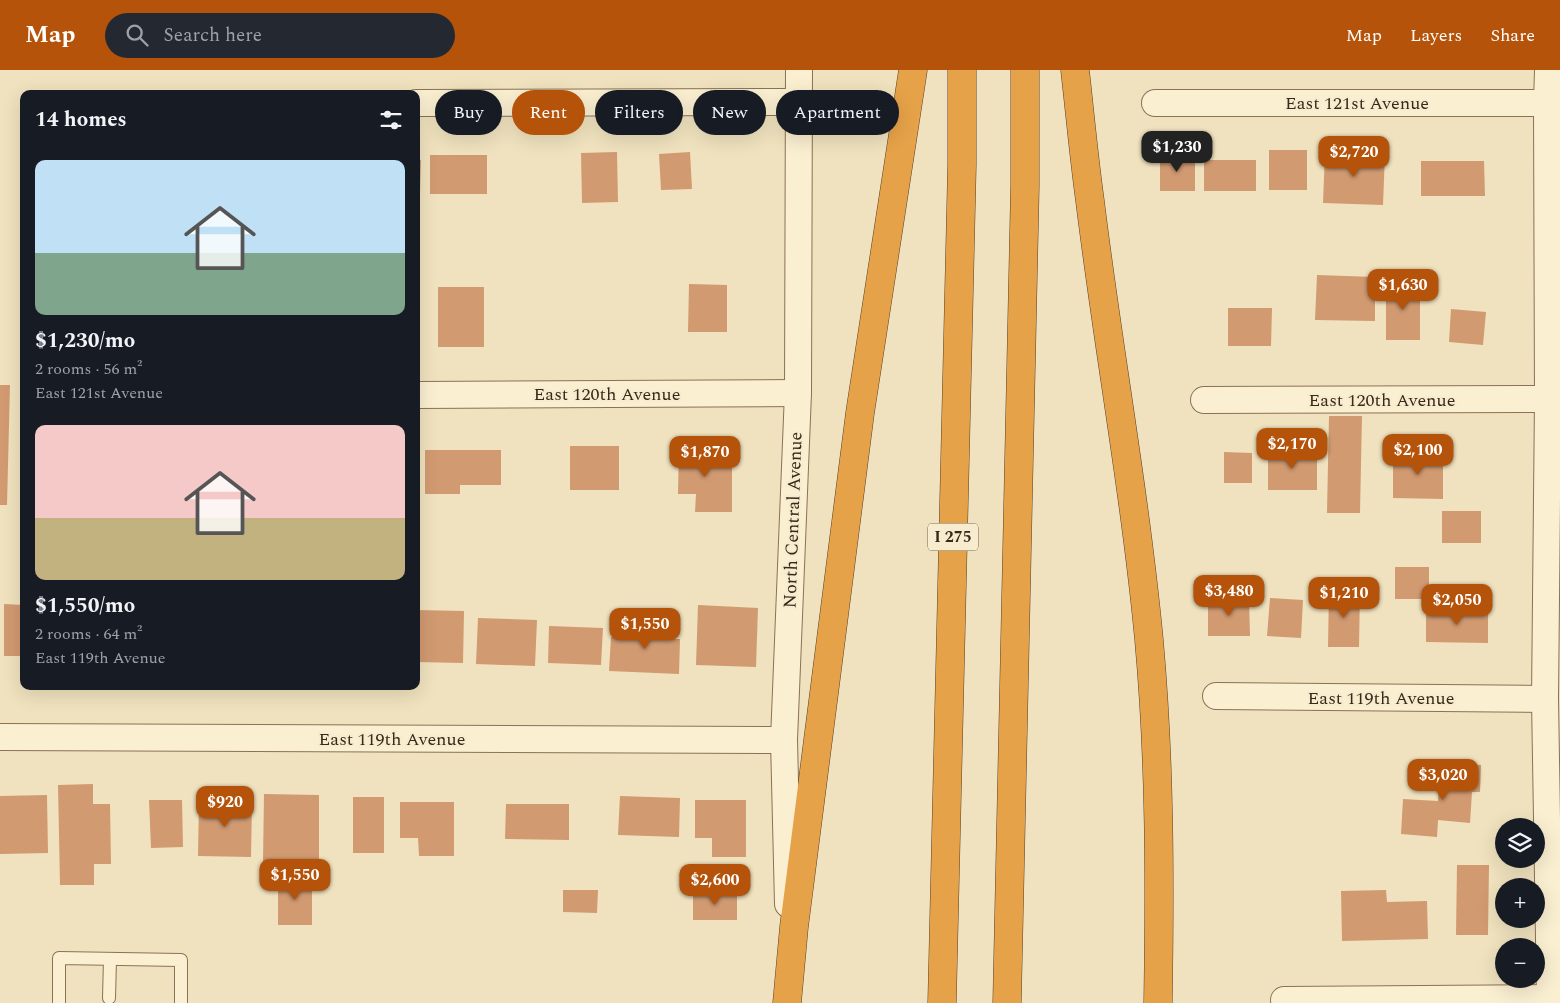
<!DOCTYPE html>
<html lang="en">
<head>
<meta charset="utf-8">
<style>
  :root { --surface:#171b24; --page:#242831; --text:#f1f3f6; --muted:#9ea1a6; --accent:#b45309 }
  body { margin:0; font-family:Spectral,serif; background:var(--page); color:var(--text); height:100vh; display:flex; flex-direction:column; font-size:19px; white-space:nowrap }
  * { box-sizing:border-box; margin:0 }
  p { font-size:16px; color:var(--muted) }
  .icon { flex:none; width:28px; height:28px; fill:none; stroke:currentColor; stroke-width:2; stroke-linecap:round; stroke-linejoin:round }
  .map { position:relative; flex:1; overflow:hidden }
  .sheet { position:absolute; left:20px; top:20px; width:400px; height:600px; display:flex; flex-direction:column; background:var(--surface); border-radius:10px; box-shadow:0 5px 20px #0002 }
  .sheet>* { flex:none }
  .banner { position:absolute; left:435px; top:20px; width:475px; height:45px; display:flex; gap:10px }
  .controls { position:absolute; left:1495px; top:748px; display:grid; gap:10px }
  .controls a { display:grid; place-items:center; width:50px; height:50px; border-radius:50%; background:var(--surface); box-shadow:0 5px 20px #0002; font-size:25px }
  .price { position:absolute; translate:-50% -42px; padding:0 11px; border-radius:10px; background:var(--accent); color:#fff; font-size:16px; line-height:32px; filter:drop-shadow(0 1px 2px #0008) }
  .price::after { content:''; position:absolute; left:50%; top:30px; width:15px; height:11px; margin-left:-8px; background:inherit; clip-path:polygon(0 0,100% 0,50% 100%) }
  .price.active { background:#222; color:#fff }
  ul { padding:0; list-style:none }
  li { display:grid; align-content:center; gap:10px; height:265px; padding:0 15px }
  li span { display:grid; place-items:center; height:155px; border-radius:10px; color:#555 }
  li>.icon { margin-inline-start:auto }
  span .icon { width:90px; height:90px; fill:#fffc; stroke-width:1 }
  li b { font-size:21px }
  h2 { display:flex; justify-content:space-between; align-items:center; height:60px; padding:0 15px; font-size:21px }
  .pill { padding:0 18px; border-radius:22px; background:var(--surface); box-shadow:0 5px 20px #0002; font-size:18px; line-height:45px }
  .pill.active { background:var(--accent); color:#fff }
  header { display:flex; align-items:center; gap:30px; box-sizing:border-box; height:70px; padding:0 25px; background:var(--accent); color:#fff }
  header strong { font-size:24px }
  nav { display:flex; gap:28px; margin-inline-start:auto; font-size:18px }
  .search { width:350px; height:45px; background:var(--page); display:flex; align-items:center; gap:12px; box-sizing:border-box; padding:0 18px; border-radius:28px; color:var(--muted); font-size:19px }
  .map>svg:first-child { display:block }
  .building { fill:#d19a71 }
  .lines { fill:none; stroke-linecap:round; stroke-linejoin:round }
  .lane-casing { stroke:#897256; stroke-width:14 }
  .street-casing { stroke:#897256; stroke-width:28 }
  .highway-casing { stroke:#563f2a; stroke-width:29 }
  .lane { stroke:#fbefd1; stroke-width:12 }
  .street { stroke:#fbefd1; stroke-width:26 }
  .highway { stroke:#e6a248; stroke-width:28 }
  .labels { text-anchor:middle; dominant-baseline:central; stroke-width:4.5; stroke-linejoin:round; paint-order:stroke }
  .shield { fill:#f7ecce; stroke:#716451; stroke-width:1 }
  .shield-label { font-size:16px; font-weight:bold; fill:#37291b }
  .street-label { font-size:18px; fill:#37291b; stroke:#f7ecce }
</style>
</head>
<body>
<header>
<strong>Map</strong>
<div class="search"><svg class="icon" aria-label="search" viewBox="0 0 24 24"><circle cx="10" cy="10" r="6"/><path d="M15 15l6 6"/></svg>Search here</div>
<nav><a>Map</a><a>Layers</a><a>Share</a></nav>
</header>
<div class="map">
<svg width="1560" height="933" viewBox="0 0 1560 933">
  <rect width="100%" height="100%" fill="#f0e2be"/>
  <g class="building">
    <rect x="1269" y="80" width="38" height="40"/>
    <path d="M617,82L618,132L582,133L581,83Z"/>
    <path d="M690,82L692,119L661,120L659,84Z"/>
    <path d="M1325,82L1385,84L1383,135L1323,133Z"/>
    <rect x="430" y="85" width="57" height="39"/>
    <rect x="1160" y="85" width="35" height="36"/>
    <path d="M416,90H421L420,125H416Z"/>
    <rect x="1204" y="90" width="52" height="31"/>
    <path d="M1421,91H1484L1485,126H1421Z"/>
    <path d="M1317,205L1375,207V251L1315,250Z"/>
    <rect x="1386" y="212" width="34" height="58"/>
    <path d="M689,214L727,215V262H688Z"/>
    <rect x="438" y="217" width="46" height="60"/>
    <path d="M1228,238H1272L1271,276H1228Z"/>
    <path d="M1451,239L1486,242L1483,275L1449,272Z"/>
    <path d="M0,315H10L7,435H0Z"/>
    <path d="M1329,346H1362L1360,443H1327Z"/>
    <path d="M679,373H715L714,390L732,391V442H695L696,424H678Z"/>
    <rect x="570" y="376" width="49" height="44"/>
    <path d="M425,380H501V415H460V424H425Z"/>
    <rect x="1268" y="380" width="49" height="40"/>
    <path d="M1224,382L1252,383V413H1224Z"/>
    <path d="M1393,383H1443V429L1393,428Z"/>
    <rect x="1442" y="441" width="39" height="32"/>
    <rect x="1395" y="497" width="34" height="32"/>
    <path d="M1329,521H1360L1359,577H1328Z"/>
    <path d="M1208,528H1249L1250,566H1208Z"/>
    <path d="M1270,528L1303,530L1301,568L1267,566Z"/>
    <path d="M4,534L24,535V586H4Z"/>
    <path d="M698,535L758,538L756,597L696,595Z"/>
    <path d="M1426,539L1488,540V573L1426,572Z"/>
    <path d="M416,540L464,541L463,593L416,592Z"/>
    <path d="M478,548L537,550L535,596L476,594Z"/>
    <path d="M629,550L663,552V569H680L679,604L609,601L611,567L628,568Z"/>
    <path d="M549,556L603,558L601,595L548,593Z"/>
    <path d="M1440,693L1481,695L1480,722H1472L1470,753L1438,750L1437,767L1401,764L1403,729L1438,731Z"/>
    <path d="M93,714V734H110L111,794H94V815H60L58,715Z"/>
    <path d="M264,724L319,725V793L263,792Z"/>
    <path d="M47,725L48,783L0,784V726Z"/>
    <path d="M620,726L680,728L679,767L618,765Z"/>
    <rect x="353" y="727" width="31" height="56"/>
    <path d="M149,730H182L183,777L151,778Z"/>
    <path d="M199,730L252,731L251,787L198,786Z"/>
    <path d="M695,730H746V787H712V768H695Z"/>
    <path d="M400,732H454V786H419L418,768H400Z"/>
    <path d="M506,734H569V770L505,769Z"/>
    <path d="M1457,795H1489L1488,865H1456Z"/>
    <rect x="278" y="808" width="34" height="47"/>
    <path d="M563,820H598L597,843L563,842Z"/>
    <path d="M1386,820L1387,832L1427,831L1428,869L1342,871L1341,821Z"/>
    <rect x="693" y="822" width="44" height="28"/>
  </g>
  <g class="lines">
    <g class="lane-casing">
      <g id="lane">
        <path d="M109,928L110,889"/>
        <path d="M59,933V888L181,890V933"/>
      </g>
    </g>
    <g class="street-casing">
      <g id="street">
        <path d="M1548,0L1547,34L1548,329L1545,629L1550,928"/>
        <path d="M416,33L800,32"/>
        <path d="M1155,33H1560"/>
        <path d="M416,325L798,323"/>
        <path d="M1204,330L1560,329"/>
        <path d="M1216,626L1545,629"/>
        <path d="M0,667L784,670"/>
        <path d="M788,834L784,670L798,323L799,0"/>
        <path d="M1284,930L1560,928"/>
      </g>
    </g>
    <g class="highway-casing">
      <g id="highway">
        <path d="M1075,0C1080,44 1084,88 1090,131C1108,278 1135,423 1149,570C1160,691 1160,812 1158,933"/>
        <path d="M787,933L794,857L860,343L913,0"/>
        <path d="M942,933L962,95V0"/>
        <path d="M1007,933L1025,115V0"/>
      </g>
    </g>
    <use href="#lane" class="lane"/>
    <use href="#street" class="street"/>
    <use href="#highway" class="highway"/>
  </g>
  <g class="labels">
    <rect class="shield" x="928" y="453.5" width="50" height="27" rx="4"/>
    <g class="shield-label">
      <text x="953" y="467">I 275</text>
    </g>
    <g class="street-label">
      <text x="1357" y="33">East 121st Avenue</text>
      <text x="607" y="324">East 120th Avenue</text>
      <text x="1382" y="330">East 120th Avenue</text>
      <text transform="translate(793 450) rotate(-88)">North Central Avenue</text>
      <text x="1381" y="628">East 119th Avenue</text>
      <text x="392" y="669">East 119th Avenue</text>
    </g>
  </g>
</svg>
<div class="controls">
<a><svg class="icon" aria-label="layers" viewBox="0 0 24 24"><path d="M12 4l9 5-9 5-9-5zM3 14l9 5 9-5"/></svg></a>
<a>+</a>
<a>−</a>
</div>
<b class="price active" style="left:1177px;top:103px">$1,230</b>
<b class="price" style="left:1354px;top:108px">$2,720</b>
<b class="price" style="left:1403px;top:241px">$1,630</b>
<b class="price" style="left:1292px;top:400px">$2,170</b>
<b class="price" style="left:1418px;top:406px">$2,100</b>
<b class="price" style="left:705px;top:408px">$1,870</b>
<b class="price" style="left:1229px;top:547px">$3,480</b>
<b class="price" style="left:1344px;top:549px">$1,210</b>
<b class="price" style="left:1457px;top:556px">$2,050</b>
<b class="price" style="left:645px;top:580px">$1,550</b>
<b class="price" style="left:1443px;top:731px">$3,020</b>
<b class="price" style="left:225px;top:758px">$920</b>
<b class="price" style="left:295px;top:831px">$1,550</b>
<b class="price" style="left:715px;top:836px">$2,600</b>
<div class="banner">
<a class="pill">Buy</a>
<a class="pill active">Rent</a>
<a class="pill">Filters</a>
<a class="pill">New</a>
<a class="pill">Apartment</a>
</div>
<section class="sheet">
<h2>14 homes<svg class="icon" aria-label="filters" viewBox="0 0 24 24"><path d="M4 7h16M4 17h16"/><circle cx="9" cy="7" r="2"/><circle cx="15" cy="17" r="2"/></svg></h2>
<ul>
<li><span style="background:linear-gradient(#bfe0f5 60%,#7fa58c 0)"><svg class="icon" aria-label="home" viewBox="0 0 24 24"><path d="M3 11l9-7 9 7M6 9v11h12V9"/></svg></span><div><b>$1,230/mo</b><p>2 rooms · 56 m²</p><p>East 121st Avenue</p></div></li>
<li><span style="background:linear-gradient(#f6c9c9 60%,#c2b280 0)"><svg class="icon" aria-label="home" viewBox="0 0 24 24"><path d="M3 11l9-7 9 7M6 9v11h12V9"/></svg></span><div><b>$1,550/mo</b><p>2 rooms · 64 m²</p><p>East 119th Avenue</p></div></li>
</ul>
</section>
</div>
</body>
</html>
